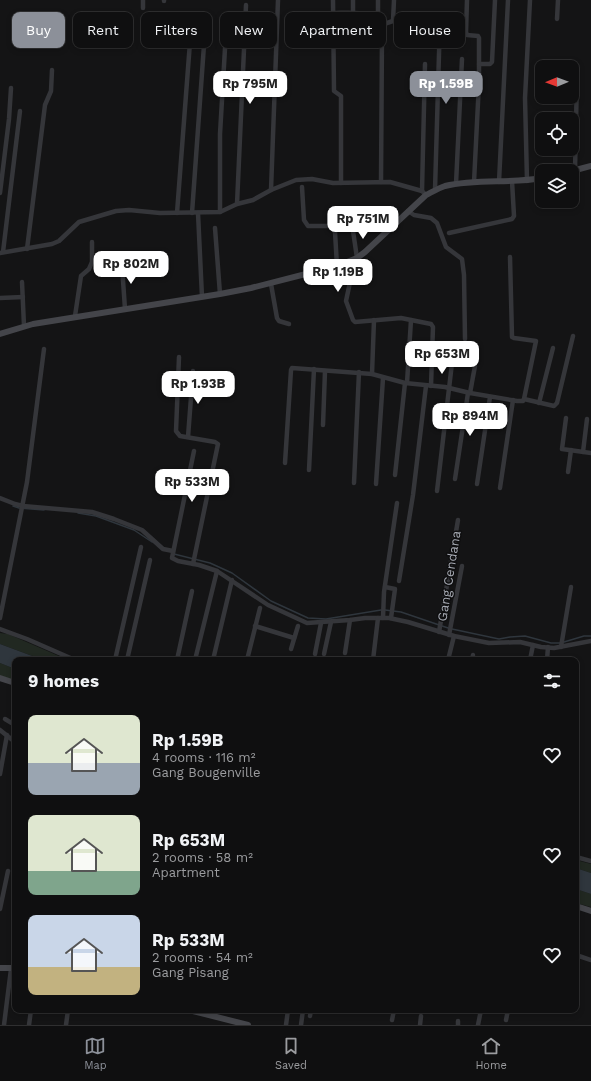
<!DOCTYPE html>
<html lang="en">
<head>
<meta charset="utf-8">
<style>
  :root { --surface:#0f0f10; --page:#181819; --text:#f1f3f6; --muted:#9b9c9f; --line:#2f2f30; --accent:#8c9099 }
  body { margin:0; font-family:"Work Sans",sans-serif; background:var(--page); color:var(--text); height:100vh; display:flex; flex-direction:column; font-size:15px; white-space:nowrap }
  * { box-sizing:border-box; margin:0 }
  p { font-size:13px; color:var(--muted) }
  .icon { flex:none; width:22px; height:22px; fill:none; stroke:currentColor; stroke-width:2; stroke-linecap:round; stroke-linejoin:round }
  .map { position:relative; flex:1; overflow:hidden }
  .side { position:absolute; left:12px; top:657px; width:567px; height:356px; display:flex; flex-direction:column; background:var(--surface); border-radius:8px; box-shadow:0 2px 6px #0003,0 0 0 1px var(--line) }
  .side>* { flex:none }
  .hud { position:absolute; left:12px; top:12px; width:567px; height:36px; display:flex; gap:8px }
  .needle { width:26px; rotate:269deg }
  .fabs { position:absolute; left:535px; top:60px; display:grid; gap:8px }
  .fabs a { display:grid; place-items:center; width:44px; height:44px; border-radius:8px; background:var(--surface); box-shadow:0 2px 6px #0003,0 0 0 1px var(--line); font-size:20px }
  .price { position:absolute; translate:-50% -34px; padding:0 9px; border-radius:8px; background:#fff; color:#222; font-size:13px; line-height:26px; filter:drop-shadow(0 1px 2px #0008) }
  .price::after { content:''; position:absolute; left:50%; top:24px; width:12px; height:9px; margin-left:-6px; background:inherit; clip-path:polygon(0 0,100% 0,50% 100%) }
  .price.on { background:var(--accent); color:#fff }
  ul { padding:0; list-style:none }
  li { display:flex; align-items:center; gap:12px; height:100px; padding:0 16px }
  li span { display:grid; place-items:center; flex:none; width:112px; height:80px; border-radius:8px; color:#555 }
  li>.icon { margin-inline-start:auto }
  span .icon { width:48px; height:48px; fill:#fffc; stroke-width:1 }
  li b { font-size:17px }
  h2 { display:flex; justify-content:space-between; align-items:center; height:48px; padding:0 16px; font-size:17px }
  .chip { padding:0 14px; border-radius:8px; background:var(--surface); box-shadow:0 2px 6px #0003,0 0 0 1px var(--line); font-size:14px; line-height:36px }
  .chip.on { background:var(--accent); color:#fff }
  .dock { display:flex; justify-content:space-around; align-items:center; height:56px; border-top:1px solid var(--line); background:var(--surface); font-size:11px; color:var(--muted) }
  .dock a { display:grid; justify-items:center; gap:2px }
  .dock .on { color:var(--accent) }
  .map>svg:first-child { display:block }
  .green { fill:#212821 }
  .water { fill:#2f363d }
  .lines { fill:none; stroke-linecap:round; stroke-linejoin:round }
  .stream { stroke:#2f363d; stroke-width:1.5 }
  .street { stroke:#35363a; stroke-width:4.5 }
  .secondary { stroke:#44454a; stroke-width:6 }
  .labels { text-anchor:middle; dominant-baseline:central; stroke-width:3; stroke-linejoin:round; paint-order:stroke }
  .street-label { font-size:13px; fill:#a7abb4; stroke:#0f0f10 }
</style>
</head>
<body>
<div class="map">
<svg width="591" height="1025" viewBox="0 0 591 1025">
  <rect width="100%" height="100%" fill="#141415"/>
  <g class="green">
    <path d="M0,633L8,634L68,660H43L0,644Z"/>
    <path d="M0,663L15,669V681L0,676Z"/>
    <path d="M576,860L591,864V873L576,868Z"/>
    <path d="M576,889L591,894V907L576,903Z"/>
  </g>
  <g class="water">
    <path d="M0,644L43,660H15V669L0,663Z"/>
    <path d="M576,868L591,873V894L576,889Z"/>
  </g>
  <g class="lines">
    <g class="stream">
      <path d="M13,506L19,508L44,510"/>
      <path d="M78,513L96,516L134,530L152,542"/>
      <path d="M174,554L210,563L232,573L271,601L308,618L326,619L381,610"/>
      <path d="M385,610L401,612L448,628"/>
      <path d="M452,629L499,639L510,637L525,636L551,643H560"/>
      <path d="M564,642L584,636H591"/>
    </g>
    <g class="street">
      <path d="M143,0V8"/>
      <path d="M164,0V1"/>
      <path d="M333,0L334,91L341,96V183"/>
      <path d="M467,0L466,32L467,35L478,36L479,38V83L474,182"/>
      <path d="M333,13C351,13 380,8 382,33L381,182"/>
      <path d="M353,13V0"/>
      <path d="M557,19L558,0"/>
      <path d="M342,21L350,23L351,32"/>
      <path d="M378,21V0"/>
      <path d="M381,25L393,21L394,0"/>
      <path d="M349,32L382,33"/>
      <path d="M479,64H490L492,62L495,0"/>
      <path d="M575,171L577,76"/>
      <path d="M527,181L525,98L530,0"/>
      <path d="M499,182L508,0"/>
      <path d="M456,184L462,59"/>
      <path d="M302,187L304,220L308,226H332L335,232L337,266"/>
      <path d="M271,190L278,0"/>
      <path d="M435,190L440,20"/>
      <path d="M422,191L425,64"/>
      <path d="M0,193L9,119L11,88"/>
      <path d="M237,204L246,5"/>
      <path d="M408,211L414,215L431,218L437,223L446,247L462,259L464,275L465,339"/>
      <path d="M220,212V134L227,14"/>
      <path d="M177,213L191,29"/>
      <path d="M192,213L205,31"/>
      <path d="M198,213L202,297"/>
      <path d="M352,224L357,258"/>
      <path d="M215,228L220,294"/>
      <path d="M449,233L512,219L514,216L512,181"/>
      <path d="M27,249L45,105L51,91L52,70"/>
      <path d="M3,252L20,111"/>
      <path d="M0,253L52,244L59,241L79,222L116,211L129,210L160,213L220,212L237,204L253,200L271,190L296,180L312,179L333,183L390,182L422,191L426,195"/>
      <path d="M510,257L512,337L514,338L536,341L524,399"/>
      <path d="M355,259L346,301L353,320L355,322L401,318L431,324L433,327L431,386"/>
      <path d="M122,266L125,309"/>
      <path d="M22,282L24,326"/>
      <path d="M271,284L277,318L279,321L289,324"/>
      <path d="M0,298L23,297"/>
      <path d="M75,316L81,276L89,269L92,262V242"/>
      <path d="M179,357L176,431L180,436L215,442L218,444L193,564"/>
      <path d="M372,374L374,320"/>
      <path d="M407,383L411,320"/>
      <path d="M470,393L475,366"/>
      <path d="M539,403L553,348"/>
      <path d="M566,418L562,449L591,453"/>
      <path d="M323,425L325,371"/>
      <path d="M188,437L193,371"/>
      <path d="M194,451L172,558L178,561L199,565L217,571L268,605L307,623L350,620L365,618H389L408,622L454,636L489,643L520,642L541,647L554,648L591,641"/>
      <path d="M583,452L587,419"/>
      <path d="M285,463L291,370L292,368L372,374L405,383L445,387L470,393L517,401H523L524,399L554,406L557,403L573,336"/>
      <path d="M309,470L314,369"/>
      <path d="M568,472L571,450"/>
      <path d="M395,475L405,383"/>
      <path d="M455,479L468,393"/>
      <path d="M354,483L359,372"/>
      <path d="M376,484L383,378"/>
      <path d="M477,484L490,397"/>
      <path d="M500,488L513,400"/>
      <path d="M437,491L452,363"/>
      <path d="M0,498L15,504L23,506L92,512L114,519L142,530L163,549L173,551"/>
      <path d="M399,581L413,495L426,386"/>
      <path d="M385,587L395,589L391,618"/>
      <path d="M0,618L27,482L44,349"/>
      <path d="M383,618L384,592L397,503"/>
      <path d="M255,626L294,638"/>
      <path d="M0,629L27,639L75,660"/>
      <path d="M439,632L458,520"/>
      <path d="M449,635L462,566"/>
      <path d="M561,647L571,587"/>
      <path d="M291,649L298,626"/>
      <path d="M345,653L350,620"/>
      <path d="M315,654L321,623"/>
      <path d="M324,654L331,622"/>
      <path d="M115,660L141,547"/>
      <path d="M127,660L150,560"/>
      <path d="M177,660L192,591"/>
      <path d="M195,660L217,571"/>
      <path d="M213,660L232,580"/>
      <path d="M247,660L260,608"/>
      <path d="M373,660L378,618"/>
      <path d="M448,660L454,636"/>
      <path d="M472,660L473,655"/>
      <path d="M530,660L533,645"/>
      <path d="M547,660L548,647"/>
      <path d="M5,719L15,725"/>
      <path d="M0,730L15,742"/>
      <path d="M0,774L7,735"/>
      <path d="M576,857L591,861"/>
      <path d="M0,909L8,871"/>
      <path d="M576,955L591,960"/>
      <path d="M576,965L578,955"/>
      <path d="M310,1016L311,1010"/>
      <path d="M392,1020L394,1010"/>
      <path d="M506,1020L508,1010"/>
      <path d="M4,1025L11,969"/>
      <path d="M29,1025L31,1010"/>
      <path d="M66,1025L68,1010"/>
      <path d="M286,1025L288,1010"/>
      <path d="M301,1025L303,1010"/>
      <path d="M420,1025L421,1016"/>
      <path d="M458,1025V1021"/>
      <path d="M478,1025L481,1010"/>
    </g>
    <g class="secondary">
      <path d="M572,171L591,166"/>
      <path d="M0,334L33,324L220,294L251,288L337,266L357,258L365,252L426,195C432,192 439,188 445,186C477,178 510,184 542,178"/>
      <path d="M0,678L15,683"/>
      <path d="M576,906L591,911"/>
      <path d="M0,968H15"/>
      <path d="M189,1010L248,1025"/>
    </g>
  </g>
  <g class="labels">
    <g class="street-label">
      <text transform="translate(449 576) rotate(-81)">Gang Cendana</text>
    </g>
  </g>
</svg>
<div class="fabs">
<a><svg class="needle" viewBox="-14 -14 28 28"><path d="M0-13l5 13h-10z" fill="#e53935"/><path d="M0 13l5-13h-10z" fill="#9b9c9f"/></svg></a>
<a><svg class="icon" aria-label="locate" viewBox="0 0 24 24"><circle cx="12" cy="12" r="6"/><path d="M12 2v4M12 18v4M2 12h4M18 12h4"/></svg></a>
<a><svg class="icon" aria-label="layers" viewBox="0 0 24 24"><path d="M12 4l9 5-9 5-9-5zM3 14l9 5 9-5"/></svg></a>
</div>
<b class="price" style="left:250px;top:105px">Rp 795M</b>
<b class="price on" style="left:446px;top:105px">Rp 1.59B</b>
<b class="price" style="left:363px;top:240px">Rp 751M</b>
<b class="price" style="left:131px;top:285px">Rp 802M</b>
<b class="price" style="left:338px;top:293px">Rp 1.19B</b>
<b class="price" style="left:442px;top:375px">Rp 653M</b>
<b class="price" style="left:198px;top:405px">Rp 1.93B</b>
<b class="price" style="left:470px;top:437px">Rp 894M</b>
<b class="price" style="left:192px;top:503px">Rp 533M</b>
<div class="hud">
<a class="chip on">Buy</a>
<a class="chip">Rent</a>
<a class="chip">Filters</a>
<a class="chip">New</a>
<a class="chip">Apartment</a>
<a class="chip">House</a>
</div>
<section class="side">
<h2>9 homes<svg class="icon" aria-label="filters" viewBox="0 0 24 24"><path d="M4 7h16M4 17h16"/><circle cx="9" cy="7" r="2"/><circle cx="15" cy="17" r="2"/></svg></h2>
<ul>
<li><span style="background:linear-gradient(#dfe7d0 60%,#9aa5b1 0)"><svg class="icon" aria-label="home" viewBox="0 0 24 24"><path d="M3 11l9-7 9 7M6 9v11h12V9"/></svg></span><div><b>Rp 1.59B</b><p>4 rooms · 116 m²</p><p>Gang Bougenville</p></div><svg class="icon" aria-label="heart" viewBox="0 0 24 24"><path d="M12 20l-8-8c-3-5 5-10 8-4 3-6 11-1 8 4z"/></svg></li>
<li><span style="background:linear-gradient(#dfe7d0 70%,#7fa58c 0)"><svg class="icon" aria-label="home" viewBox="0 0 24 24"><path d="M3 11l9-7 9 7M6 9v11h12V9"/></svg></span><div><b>Rp 653M</b><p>2 rooms · 58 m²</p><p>Apartment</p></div><svg class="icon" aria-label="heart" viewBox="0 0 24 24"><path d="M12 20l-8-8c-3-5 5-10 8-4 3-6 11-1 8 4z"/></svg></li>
<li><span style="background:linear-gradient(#c9d6e8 65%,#c2b280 0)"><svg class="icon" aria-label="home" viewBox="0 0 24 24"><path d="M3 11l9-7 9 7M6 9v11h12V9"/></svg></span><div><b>Rp 533M</b><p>2 rooms · 54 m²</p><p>Gang Pisang</p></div><svg class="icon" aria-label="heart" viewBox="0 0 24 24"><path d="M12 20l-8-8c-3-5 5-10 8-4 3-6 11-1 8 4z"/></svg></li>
</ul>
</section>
</div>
<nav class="dock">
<a class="on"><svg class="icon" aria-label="map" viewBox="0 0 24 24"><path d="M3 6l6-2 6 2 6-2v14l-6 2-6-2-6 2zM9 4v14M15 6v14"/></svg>Map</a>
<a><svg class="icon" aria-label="saved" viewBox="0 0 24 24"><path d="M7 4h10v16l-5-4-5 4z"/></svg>Saved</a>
<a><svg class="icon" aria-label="home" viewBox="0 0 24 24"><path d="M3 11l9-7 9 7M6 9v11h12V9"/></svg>Home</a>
</nav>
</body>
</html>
